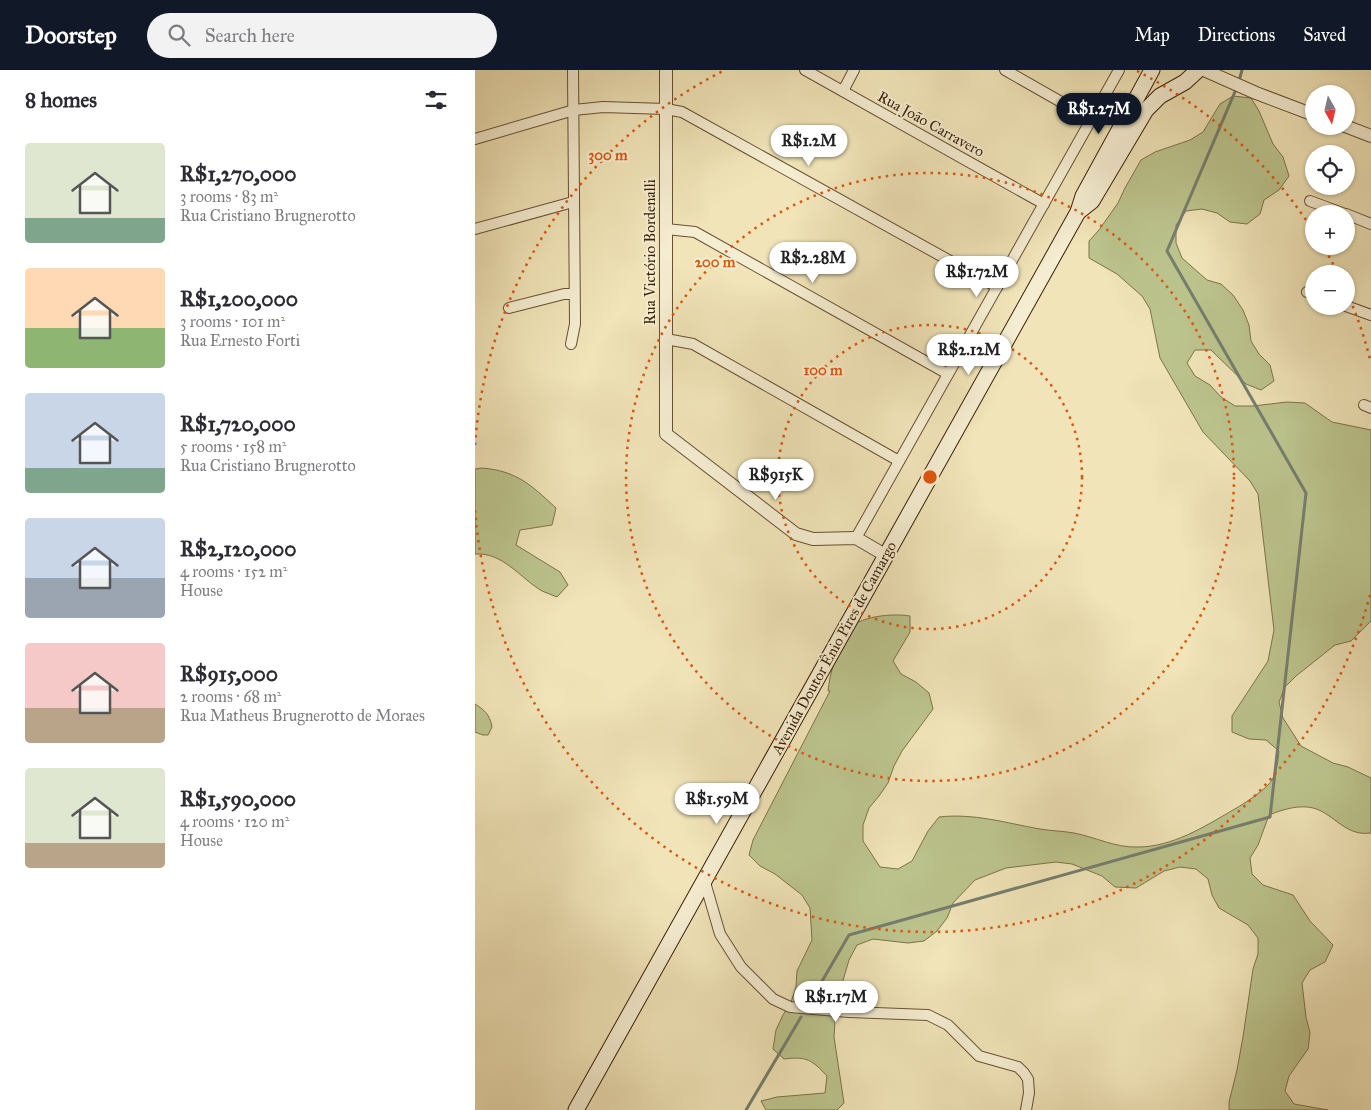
<!DOCTYPE html>
<html lang="en">
<head>
<meta charset="utf-8">
<style>
  :root { --surface:#fff; --page:#f2f2f3; --text:#2b2b33; --muted:#7c7c81; --accent:#111827 }
  body { margin:0; font-family:"IM FELL Great Primer",serif; background:var(--page); color:var(--text); height:100vh; display:flex; flex-direction:column; font-size:19px; white-space:nowrap }
  * { box-sizing:border-box; margin:0 }
  p { font-size:16px; color:var(--muted) }
  .icon { flex:none; width:28px; height:28px; fill:none; stroke:currentColor; stroke-width:2; stroke-linecap:round; stroke-linejoin:round }
  .map { position:relative; flex:1; overflow:hidden }
  .side { display:flex; flex-direction:column; background:var(--surface); width:475px }
  .side>* { flex:none }
  .needle { width:32px; rotate:172deg }
  .fabs { position:absolute; left:830px; top:15px; display:grid; gap:10px }
  .fabs a { display:grid; place-items:center; width:50px; height:50px; border-radius:50%; background:var(--surface); box-shadow:0 1px 4px #0004; font-size:25px }
  .price { position:absolute; translate:-50% -42px; padding:0 11px; border-radius:18px; background:#fff; color:#222; font-size:16px; line-height:32px; filter:drop-shadow(0 1px 2px #0008) }
  .price::after { content:''; position:absolute; left:50%; top:30px; width:15px; height:11px; margin-left:-8px; background:inherit; clip-path:polygon(0 0,100% 0,50% 100%) }
  .price.current { background:var(--accent); color:#fff }
  ul { padding:0; list-style:none }
  li { display:flex; align-items:center; gap:15px; height:125px; padding:0 25px }
  li span { display:grid; place-items:center; flex:none; width:140px; height:100px; border-radius:5px; color:#555 }
  li>.icon { margin-inline-start:auto }
  span .icon { width:60px; height:60px; fill:#fffc; stroke-width:1 }
  li b { font-size:21px }
  h2 { display:flex; justify-content:space-between; align-items:center; height:60px; padding:0 25px; font-size:21px }
  header { display:flex; align-items:center; gap:30px; box-sizing:border-box; height:70px; padding:0 25px; background:var(--accent); color:#fff }
  header strong { font-size:24px }
  nav { display:flex; gap:28px; margin-inline-start:auto; font-size:18px }
  .search { width:350px; height:45px; background:var(--page); display:flex; align-items:center; gap:12px; box-sizing:border-box; padding:0 18px; border-radius:28px; color:var(--muted); font-size:19px }
  main { display:flex; flex:1; min-height:0 }
  .map>svg:first-child { display:block }
  .green { fill:#bcc48d; stroke:#7c7248 }
  .lines { fill:none; stroke-linecap:round; stroke-linejoin:round }
  .stream { stroke:#757e6e; stroke-width:3 }
  .minor-casing { stroke:#685031; stroke-width:12 }
  .tertiary-casing { stroke:#685031; stroke-width:14 }
  .secondary-casing { stroke:#3b1f04; stroke-width:17 }
  .minor { stroke:#f5edd1; stroke-width:10 }
  .tertiary { stroke:#f5edd1; stroke-width:12 }
  .secondary { stroke:#f5edd1; stroke-width:15 }
  .ring { fill:none; stroke:#df560c; stroke-width:2.5; stroke-dasharray:2.5 5 }
  .labels { text-anchor:middle; dominant-baseline:central; stroke-width:4; stroke-linejoin:round; paint-order:stroke }
  .street-label { font-size:15px; fill:#3b1f04; stroke:#f5edd1 }
  .centre { fill:#df560c; stroke:#f5edd1; stroke-width:2.5 }
  .ring-label { font-size:15px; text-anchor:middle; font-weight:bold; fill:#df560c; stroke:#f5edd1; stroke-width:4; stroke-linejoin:round; paint-order:stroke }
</style>
</head>
<body>
<header>
<strong>Doorstep</strong>
<div class="search"><svg class="icon" aria-label="search" viewBox="0 0 24 24"><circle cx="10" cy="10" r="6"/><path d="M15 15l6 6"/></svg>Search here</div>
<nav><a>Map</a><a>Directions</a><a>Saved</a></nav>
</header>
<main>
<section class="side">
<h2>8 homes<svg class="icon" aria-label="filters" viewBox="0 0 24 24"><path d="M4 7h16M4 17h16"/><circle cx="9" cy="7" r="2"/><circle cx="15" cy="17" r="2"/></svg></h2>
<ul>
<li><span style="background:linear-gradient(#dfe7d0 75%,#7fa58c 0)"><svg class="icon" aria-label="home" viewBox="0 0 24 24"><path d="M3 11l9-7 9 7M6 9v11h12V9"/></svg></span><div><b>R$1,270,000</b><p>3 rooms · 83 m²</p><p>Rua Cristiano Brugnerotto</p></div></li>
<li><span style="background:linear-gradient(#ffd9b3 60%,#8fb573 0)"><svg class="icon" aria-label="home" viewBox="0 0 24 24"><path d="M3 11l9-7 9 7M6 9v11h12V9"/></svg></span><div><b>R$1,200,000</b><p>3 rooms · 101 m²</p><p>Rua Ernesto Forti</p></div></li>
<li><span style="background:linear-gradient(#c9d6e8 75%,#7fa58c 0)"><svg class="icon" aria-label="home" viewBox="0 0 24 24"><path d="M3 11l9-7 9 7M6 9v11h12V9"/></svg></span><div><b>R$1,720,000</b><p>5 rooms · 158 m²</p><p>Rua Cristiano Brugnerotto</p></div></li>
<li><span style="background:linear-gradient(#c9d6e8 60%,#9aa5b1 0)"><svg class="icon" aria-label="home" viewBox="0 0 24 24"><path d="M3 11l9-7 9 7M6 9v11h12V9"/></svg></span><div><b>R$2,120,000</b><p>4 rooms · 152 m²</p><p>House</p></div></li>
<li><span style="background:linear-gradient(#f6c9c9 65%,#b9a48a 0)"><svg class="icon" aria-label="home" viewBox="0 0 24 24"><path d="M3 11l9-7 9 7M6 9v11h12V9"/></svg></span><div><b>R$915,000</b><p>2 rooms · 68 m²</p><p>Rua Matheus Brugnerotto de Moraes</p></div></li>
<li><span style="background:linear-gradient(#dfe7d0 75%,#b9a48a 0)"><svg class="icon" aria-label="home" viewBox="0 0 24 24"><path d="M3 11l9-7 9 7M6 9v11h12V9"/></svg></span><div><b>R$1,590,000</b><p>4 rooms · 120 m²</p><p>House</p></div></li>
</ul>
</section>
<div class="map">
<svg width="896" height="1040" viewBox="0 0 896 1040">
  <rect width="100%" height="100%" fill="#f0e4b8"/>
  <filter id="stains"><feTurbulence type="fractalNoise" baseFrequency=".004" numOctaves="4"/><feColorMatrix values="0 0 0 0 .2 0 0 0 0 .09 0 0 0 0 .02 0 0 0 .5 -.17"/></filter>
  <radialGradient id="worn" r=".72"><stop offset=".6" stop-color="#630" stop-opacity="0"/><stop offset="1" stop-color="#630" stop-opacity=".3"/></radialGradient>
  <g class="green">
    <path d="M758,26L776,28L784,41L798,74L808,87L814,106L804,120L789,130L785,144L772,154L755,152L742,143L727,139L711,141L701,155V173L707,188L732,210L746,214L758,225L768,240L774,255L776,271L784,284L795,295L799,311L786,320L771,314L736,280H720L712,293L720,306L735,315L746,327L760,336H778L812,332L830,333L857,352L896,360V551L876,571L860,575L821,606L810,617L804,632L808,648L826,676L858,693L873,697L896,708V763C872,766 863,749 844,740C828,733 809,739 794,745L783,775L775,788L777,804L788,815L818,825L835,851L858,875L850,892L835,900L827,913L831,947L835,963L833,979L814,1006L810,1021L819,1034L853,1040H754V1032L762,1000L768,967L778,899L783,884V868L773,855L744,838L737,825L733,809L721,799L705,797L689,801L661,818L640,817L627,806L597,794L581,792L531,798L500,810L478,833L472,848L462,861L449,871L433,873L398,869L382,875L374,890L361,934L359,967L369,1033L362,1040H291L286,1031L302,1027L350,1023L352,1006C337,990 332,986 309,989L298,979L301,960L308,945L316,932L321,917L322,901L337,870L335,838L327,825L300,804L285,796L274,785L278,770L355,621H353C355,603 360,588 367,572C368,569 369,563 371,561C383,546 418,543 435,546V562L418,591L426,604L441,612L454,623L458,639L427,681L419,696L413,713L404,726L394,738L388,755V771L405,797L423,799L437,791L453,761L464,747C499,743 531,753 565,759C577,761 588,761 599,763C620,767 641,778 663,777C697,777 729,757 758,740C767,735 792,719 797,710C802,701 803,691 804,681L791,670L774,669L757,662V646L793,591L799,560L783,424L775,411L728,362L685,288L675,239L667,226L642,204L614,188V171L624,160L643,133L650,118L666,90L680,82L715,70L728,62L745,34Z"/>
    <path d="M7,398C42,401 56,415 81,438L77,455L45,460L41,475L85,502L93,515L82,527C77,525 72,523 67,521C45,508 28,482 0,484V399Z"/>
    <path d="M0,634C8,639 15,644 17,657L13,665H8L0,662Z"/>
  </g>
  <g class="lines">
    <g class="stream">
      <path d="M764,11L767,0"/>
      <path d="M336,930L374,865L795,747L831,423L692,181L762,17"/>
      <path d="M271,1040L326,947"/>
    </g>
    <g class="minor-casing">
      <g id="minor">
        <path d="M330,0L569,134"/>
        <path d="M530,0L616,49"/>
        <path d="M368,21L379,0"/>
        <path d="M0,69L99,40L128,37L191,39L207,42L522,217"/>
        <path d="M835,131L870,144"/>
        <path d="M871,144L896,154"/>
        <path d="M0,159L98,132"/>
        <path d="M191,159L220,162L473,304"/>
        <path d="M832,222L839,224"/>
        <path d="M871,236L896,245"/>
        <path d="M34,238L89,224H99"/>
        <path d="M191,269L218,274L424,391"/>
        <path d="M96,274L100,254L98,0"/>
        <path d="M889,335L896,338"/>
        <path d="M381,468L644,0"/>
        <path d="M229,809L245,864L266,897L298,929L315,937L374,942L453,945L473,955L504,986L543,997L549,1003L553,1009L554,1023L551,1040"/>
      </g>
    </g>
    <g class="tertiary-casing">
      <g id="tertiary">
        <path d="M191,0V364L321,464L338,469L381,468L410,485"/>
        <path d="M729,0L781,23L839,45"/>
        <path d="M870,56L896,66"/>
      </g>
    </g>
    <g class="secondary-casing">
      <g id="secondary">
        <path d="M603,142L617,131L671,40L685,26L710,12L723,0"/>
        <path d="M101,1040L603,142L608,126L677,0"/>
      </g>
    </g>
    <use href="#minor" class="minor"/>
    <use href="#tertiary" class="tertiary"/>
    <use href="#secondary" class="secondary"/>
  </g>
  <g class="ring">
    <circle cx="455" cy="407" r="152"/>
    <circle cx="455" cy="407" r="304"/>
    <path d="M895 525A456 456 0 0 1 0 439M0 375A456 456 0 0 1 248 1M662 1A456 456 0 0 1 837 159M850 179A456 456 0 0 1 863 204M872 222A456 456 0 0 1 895 289"/>
  </g>
  <g class="labels">
    <g class="street-label">
      <text transform="translate(456 54) rotate(29)">Rua João Carravero</text>
      <text transform="translate(175 182) rotate(-90)">Rua Victório Bordenalli</text>
      <text transform="translate(359 578) rotate(-61)">Avenida Doutor Ênio Pires de Camargo</text>
    </g>
  </g>
  <circle cx="455" cy="407" r="8" class="centre"/>
  <g class="ring-label">
    <text x="133" y="90">300 m</text>
    <text x="240" y="197">200 m</text>
    <text x="348" y="305">100 m</text>
  </g>
  <rect width="100%" height="100%" filter="url(#stains)"/>
  <rect width="100%" height="100%" fill="url(#worn)"/>
</svg>
<div class="fabs">
<a><svg class="needle" viewBox="-14 -14 28 28"><path d="M0-13l5 13h-10z" fill="#e53935"/><path d="M0 13l5-13h-10z" fill="#7c7c81"/></svg></a>
<a><svg class="icon" aria-label="locate" viewBox="0 0 24 24"><circle cx="12" cy="12" r="6"/><path d="M12 2v4M12 18v4M2 12h4M18 12h4"/></svg></a>
<a>+</a>
<a>−</a>
</div>
<b class="price current" style="left:624px;top:65px">R$1.27M</b>
<b class="price" style="left:334px;top:97px">R$1.2M</b>
<b class="price" style="left:338px;top:214px">R$2.28M</b>
<b class="price" style="left:502px;top:228px">R$1.72M</b>
<b class="price" style="left:494px;top:306px">R$2.12M</b>
<b class="price" style="left:301px;top:431px">R$915K</b>
<b class="price" style="left:242px;top:755px">R$1.59M</b>
<b class="price" style="left:361px;top:953px">R$1.17M</b>
</div>
</main>
</body>
</html>
